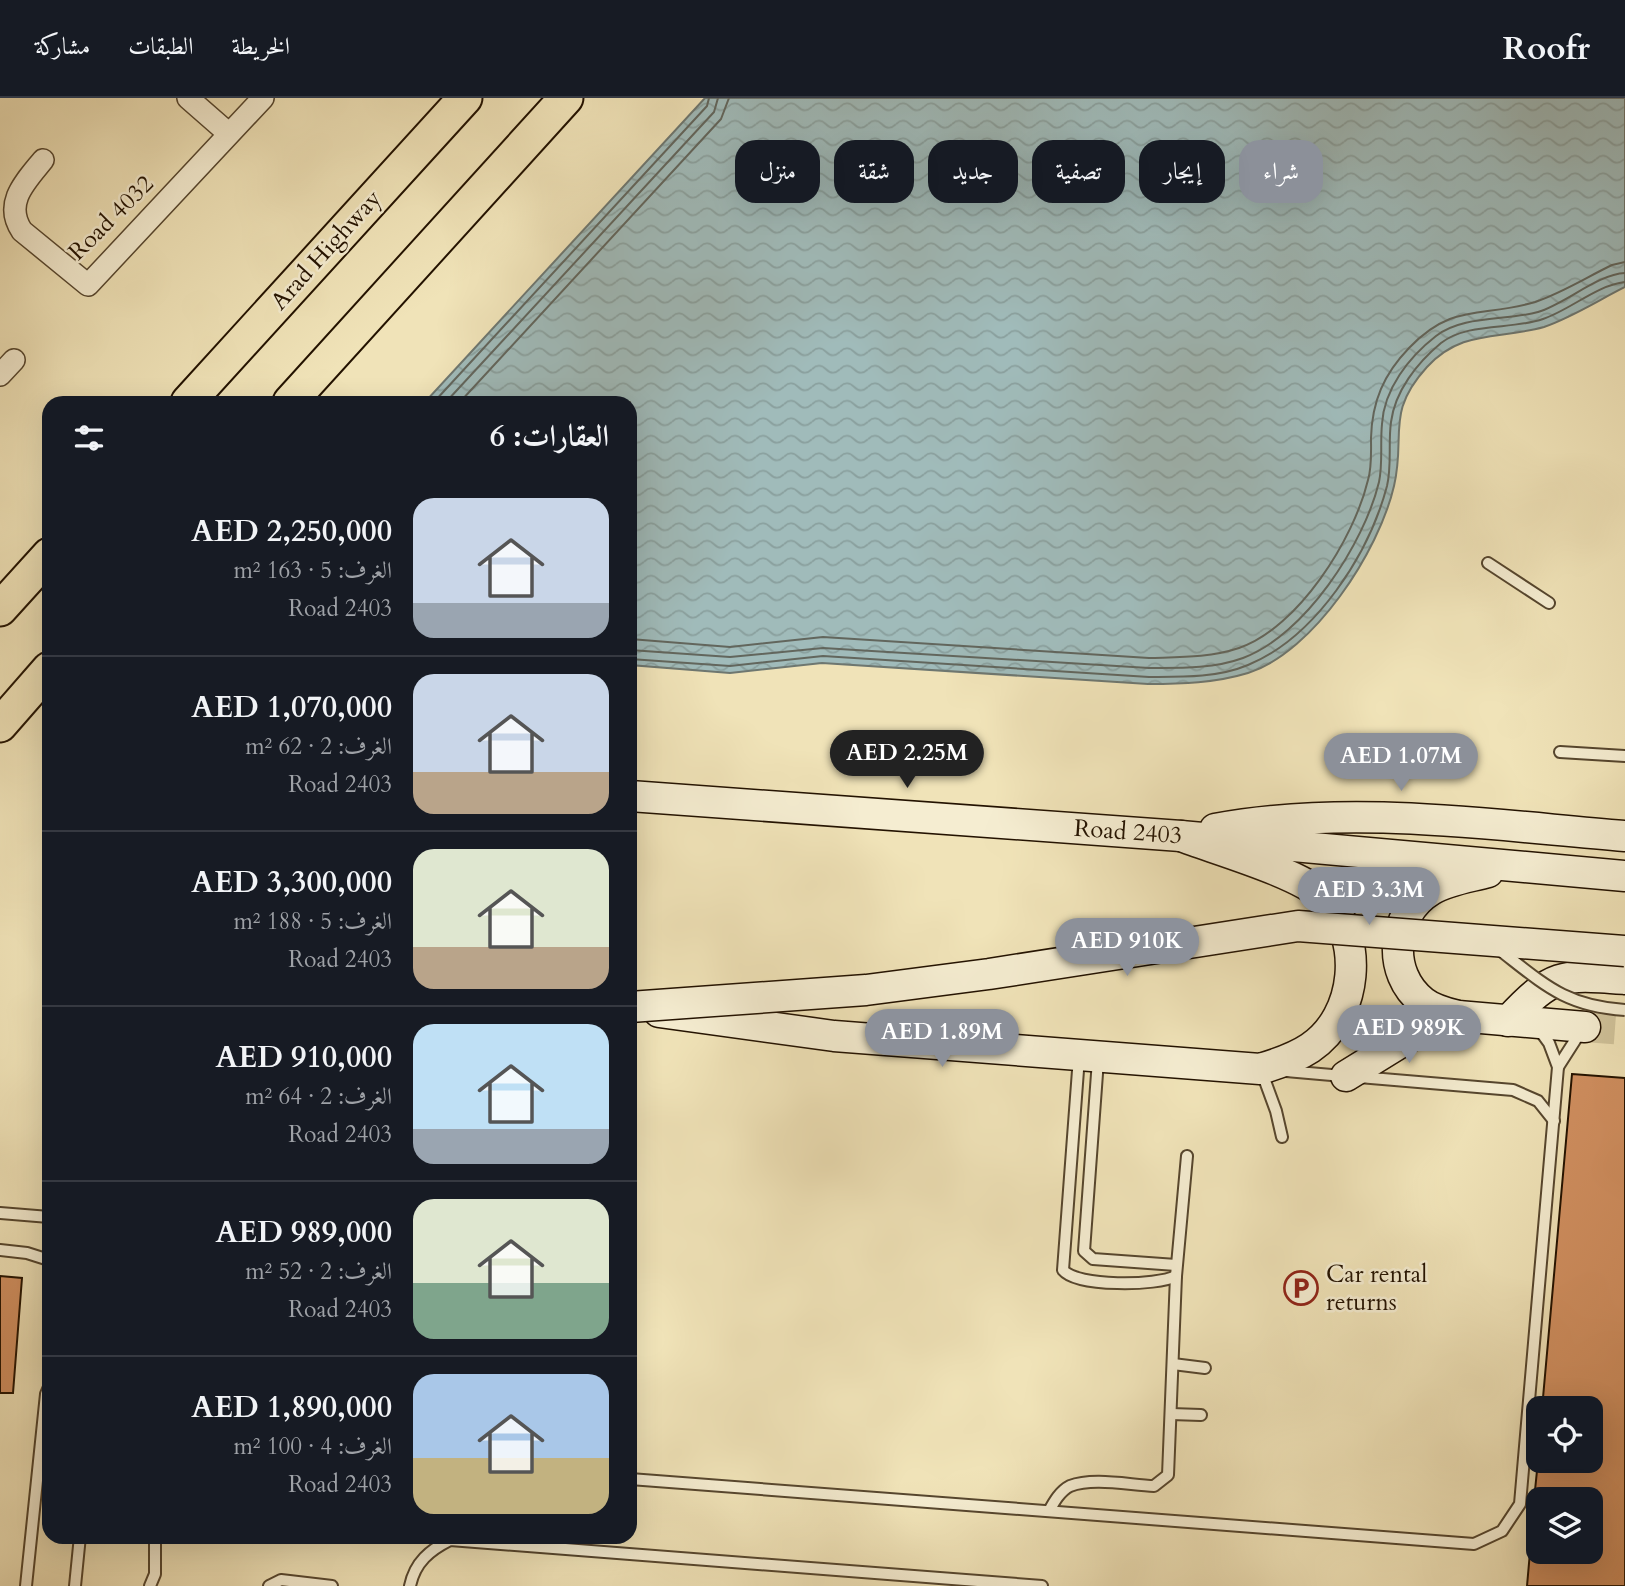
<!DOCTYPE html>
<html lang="ar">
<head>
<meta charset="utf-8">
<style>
  :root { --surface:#171b24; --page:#242831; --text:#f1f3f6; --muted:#9ea1a6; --line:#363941; --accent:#8c9099 }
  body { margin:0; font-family:Cardo,Amiri,serif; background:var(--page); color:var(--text); direction:rtl; height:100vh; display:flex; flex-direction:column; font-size:26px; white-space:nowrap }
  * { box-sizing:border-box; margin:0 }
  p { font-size:23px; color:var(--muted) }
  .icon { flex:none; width:38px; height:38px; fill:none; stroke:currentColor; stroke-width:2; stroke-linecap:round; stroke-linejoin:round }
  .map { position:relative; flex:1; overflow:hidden; direction:ltr }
  .details { position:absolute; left:42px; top:298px; width:595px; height:1148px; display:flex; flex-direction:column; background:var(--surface); border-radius:21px; box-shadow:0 7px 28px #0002; direction:rtl }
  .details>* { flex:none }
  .top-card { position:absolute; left:658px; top:42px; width:665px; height:63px; direction:rtl; display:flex; gap:14px }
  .fabs { position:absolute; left:1526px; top:1298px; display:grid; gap:14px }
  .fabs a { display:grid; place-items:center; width:77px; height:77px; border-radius:14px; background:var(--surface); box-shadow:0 7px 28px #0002; font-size:35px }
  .price { position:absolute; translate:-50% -60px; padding:0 16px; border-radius:24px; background:var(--accent); color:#fff; font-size:23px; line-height:46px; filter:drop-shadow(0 2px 4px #0008) }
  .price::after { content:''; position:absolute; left:50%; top:42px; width:21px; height:16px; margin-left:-10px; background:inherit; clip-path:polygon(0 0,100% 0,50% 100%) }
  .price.current { background:#222; color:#fff }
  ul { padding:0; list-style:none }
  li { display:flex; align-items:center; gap:21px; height:175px; padding:0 28px }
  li+li { border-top:2px solid var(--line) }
  li span { display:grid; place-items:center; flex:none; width:196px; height:140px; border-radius:21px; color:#555 }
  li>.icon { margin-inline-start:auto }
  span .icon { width:84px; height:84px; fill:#fffc; stroke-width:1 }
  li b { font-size:30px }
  h2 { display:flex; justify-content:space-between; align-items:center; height:84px; padding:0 28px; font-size:30px }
  .chip { padding:0 24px; border-radius:21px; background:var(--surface); box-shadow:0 7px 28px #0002; font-size:24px; line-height:63px }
  .chip.current { background:var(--accent); color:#fff }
  header { display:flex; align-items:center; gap:42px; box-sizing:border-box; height:98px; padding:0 35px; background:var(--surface); border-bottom:2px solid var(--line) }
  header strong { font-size:33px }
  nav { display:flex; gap:38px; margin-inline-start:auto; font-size:24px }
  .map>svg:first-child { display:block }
  .water { fill:url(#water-waves); stroke:#6e7770; stroke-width:2 }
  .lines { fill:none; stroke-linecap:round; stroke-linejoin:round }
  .shore { stroke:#62665d; stroke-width:2 }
  .building { fill:#d19061; stroke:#231200; stroke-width:2 }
  .secondary-tunnel { stroke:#d1c49c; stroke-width:30; stroke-dasharray:30 15; stroke-linecap:butt }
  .lane-casing { stroke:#56462e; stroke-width:14 }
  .street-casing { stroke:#56462e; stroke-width:24 }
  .secondary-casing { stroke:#231200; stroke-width:33 }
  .primary-casing { stroke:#231200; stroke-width:37 }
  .lane { stroke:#f5edd1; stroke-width:10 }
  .street { stroke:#f5edd1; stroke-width:21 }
  .secondary { stroke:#f5edd1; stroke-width:30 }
  .primary { stroke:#f0e3b8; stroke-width:33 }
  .lane-bridge-casing { stroke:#56462e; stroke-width:14; stroke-linecap:butt }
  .secondary-bridge-casing { stroke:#231200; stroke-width:33; stroke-linecap:butt }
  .lane-bridge { stroke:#f5edd1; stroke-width:10 }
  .secondary-bridge { stroke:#f5edd1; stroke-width:30 }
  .labels { text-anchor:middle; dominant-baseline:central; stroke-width:5; stroke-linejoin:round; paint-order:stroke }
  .street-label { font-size:24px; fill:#231200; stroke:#f5edd1 }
  .poi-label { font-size:24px; fill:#231200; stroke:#f5edd1; text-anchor:start }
</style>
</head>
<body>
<header>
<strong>Roofr</strong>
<nav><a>الخريطة</a><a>الطبقات</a><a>مشاركة</a></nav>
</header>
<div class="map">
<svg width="1625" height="1488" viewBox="0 0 1625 1488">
  <defs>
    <pattern id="water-waves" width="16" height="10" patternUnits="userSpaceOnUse" patternTransform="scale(1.75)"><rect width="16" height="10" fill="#a0bbba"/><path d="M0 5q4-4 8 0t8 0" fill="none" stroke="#8aa09e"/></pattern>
  </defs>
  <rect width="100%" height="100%" fill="#f0e3b8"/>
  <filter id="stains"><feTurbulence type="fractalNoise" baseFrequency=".00286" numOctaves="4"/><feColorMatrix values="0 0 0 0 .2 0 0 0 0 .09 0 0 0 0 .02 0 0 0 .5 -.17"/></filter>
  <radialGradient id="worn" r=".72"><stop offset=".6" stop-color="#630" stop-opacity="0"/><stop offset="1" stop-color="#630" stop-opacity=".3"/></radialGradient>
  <path class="water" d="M705,0H1625V189C1599,202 1571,220 1544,229C1498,242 1462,231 1427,269C1385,315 1406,337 1394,388C1379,453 1314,554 1248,575C1215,585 1182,586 1148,586L822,565L730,575L630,567V304H425Z"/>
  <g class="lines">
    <g class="shore">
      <path d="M434,304L707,8L709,0"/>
      <path d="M446,304L714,14L718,0"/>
      <path d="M460,304L721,21L729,0"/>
      <path d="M630,541L730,549L823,539L1149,560C1179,559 1209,560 1239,550C1298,530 1354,441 1368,382C1372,369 1371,353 1371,340C1372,303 1384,276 1409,250C1453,204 1482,220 1535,204C1562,195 1587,179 1612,167L1625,164"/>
      <path d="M630,552L730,559L823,550L1149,570C1180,570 1213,571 1243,560C1305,537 1364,446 1379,384C1383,366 1380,345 1382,326C1384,291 1409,259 1436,238C1463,217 1506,223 1538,214C1565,206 1598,176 1625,175"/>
      <path d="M630,561L730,568L823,558L1149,579C1181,579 1217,580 1248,567C1316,539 1369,456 1387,388C1392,367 1388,345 1391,324C1395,293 1417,265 1441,245C1468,224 1512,232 1543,221C1570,212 1597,187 1625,184"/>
    </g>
  </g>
  <g class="building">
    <path d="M1572,976L1625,980V1488H1527L1530,1454H1591V1402H1534L1538,1363H1591V1311H1542Z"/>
    <path d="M0,1178L22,1180L13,1295H0Z"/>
  </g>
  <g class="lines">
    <path class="secondary-tunnel" d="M1585,929L1625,932"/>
    <g class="lane-casing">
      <g id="lane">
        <path d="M1488,465L1549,505"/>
        <path d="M1560,654L1625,658"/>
        <path d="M1079,959L1063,1172C1077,1189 1157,1188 1176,1178"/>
        <path d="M1098,962L1084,1153L1093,1161L1176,1167"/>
        <path d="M1558,969L1581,933"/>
        <path d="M1261,972L1276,1013L1282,1039"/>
        <path d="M1286,973L1343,978"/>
        <path d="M1359,979L1513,992L1538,1003L1554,1023"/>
        <path d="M0,1115L49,1119"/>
        <path d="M0,1152L27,1155L49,1162"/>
        <path d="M1173,1266L1205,1270"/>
        <path d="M1171,1316L1201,1317"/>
        <path d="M630,1381L1474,1446L1502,1433L1520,1406L1558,969L1549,945L1538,930"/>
        <path d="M1049,1413C1054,1404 1060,1393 1070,1388C1093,1379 1129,1387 1154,1388L1168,1377L1176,1178L1187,1058"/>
        <path d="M26,1488L46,1296L49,1289"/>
        <path d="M75,1488L80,1438"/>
        <path d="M150,1488L155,1476V1438"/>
        <path d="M269,1488L281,1482L332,1488"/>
        <path d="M410,1488C415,1464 430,1452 450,1442L1042,1488"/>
      </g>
    </g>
    <g class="street-casing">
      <g id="street">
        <path d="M188,0L228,35"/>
        <path d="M43,62C26,83 3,105 22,133L88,187L263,0"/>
        <path d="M0,277L14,262"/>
      </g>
    </g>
    <g class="secondary-casing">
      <g id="secondary">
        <path d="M630,698L1181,738L1625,778"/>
        <path d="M1215,731C1350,706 1489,727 1625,738"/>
        <path d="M1488,774C1470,779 1447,782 1431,792C1391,816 1386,875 1423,904C1433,912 1446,915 1458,918L1585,929"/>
        <path d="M659,914L834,938L1260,971C1277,966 1295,960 1310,950C1358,918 1365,840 1324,799C1300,775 1215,751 1181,738"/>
        <path d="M1508,923C1553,875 1561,876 1625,881"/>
        <path d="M1346,978L1440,920L1458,918"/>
      </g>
    </g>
    <g class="primary-casing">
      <g id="primary">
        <path d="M188,304L465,0"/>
        <path d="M290,304L566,0"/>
        <path d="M0,511L49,457"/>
        <path d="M0,627L49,571"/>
      </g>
    </g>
    <use href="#lane" class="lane"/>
    <use href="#street" class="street"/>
    <use href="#secondary" class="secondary"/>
    <use href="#primary" class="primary"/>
    <g class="lane-bridge-casing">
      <path id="lane-bridge" d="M1497,850C1544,886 1564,908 1625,912"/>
    </g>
    <g class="secondary-bridge-casing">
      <path id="secondary-bridge" d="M630,909L866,892L989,876L1298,828L1625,853"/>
    </g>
    <use href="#lane-bridge" class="lane-bridge"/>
    <use href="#secondary-bridge" class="secondary-bridge"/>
  </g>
  <defs>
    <g id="parking-ring" transform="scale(1.75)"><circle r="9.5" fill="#f5edd1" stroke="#8f2418" stroke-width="1.5"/><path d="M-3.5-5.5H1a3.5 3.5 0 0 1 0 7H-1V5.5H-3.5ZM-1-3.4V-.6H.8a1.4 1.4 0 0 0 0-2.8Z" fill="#8f2418"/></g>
  </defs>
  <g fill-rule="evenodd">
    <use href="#parking-ring" x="1301" y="1190"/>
  </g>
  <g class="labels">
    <g class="street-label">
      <text transform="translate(111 120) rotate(-45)">Road 4032</text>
      <text transform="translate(326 152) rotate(-48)">Arad Highway</text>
      <text transform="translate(1128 734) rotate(4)">Road 2403</text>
    </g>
    <g class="poi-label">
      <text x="1326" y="1176">Car rental<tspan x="1326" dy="28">returns</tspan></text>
    </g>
  </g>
  <rect width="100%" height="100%" filter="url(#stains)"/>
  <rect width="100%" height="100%" fill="url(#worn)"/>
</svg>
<div class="fabs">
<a><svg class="icon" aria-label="locate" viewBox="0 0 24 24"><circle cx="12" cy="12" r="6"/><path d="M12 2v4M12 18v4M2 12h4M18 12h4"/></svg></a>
<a><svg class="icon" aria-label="layers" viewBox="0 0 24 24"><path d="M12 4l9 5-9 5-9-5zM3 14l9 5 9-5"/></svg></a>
</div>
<b class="price current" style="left:907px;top:692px">AED 2.25M</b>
<b class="price" style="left:1401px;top:695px">AED 1.07M</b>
<b class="price" style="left:1369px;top:829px">AED 3.3M</b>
<b class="price" style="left:1127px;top:880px">AED 910K</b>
<b class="price" style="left:1409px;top:967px">AED 989K</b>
<b class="price" style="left:942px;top:971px">AED 1.89M</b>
<div class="top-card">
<a class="chip current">شراء</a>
<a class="chip">إيجار</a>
<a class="chip">تصفية</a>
<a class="chip">جديد</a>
<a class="chip">شقة</a>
<a class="chip">منزل</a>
</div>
<section class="details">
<h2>العقارات: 6<svg class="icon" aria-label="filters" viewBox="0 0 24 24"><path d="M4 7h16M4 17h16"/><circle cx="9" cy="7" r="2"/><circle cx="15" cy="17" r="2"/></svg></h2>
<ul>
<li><span style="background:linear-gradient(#c9d6e8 75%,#9aa5b1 0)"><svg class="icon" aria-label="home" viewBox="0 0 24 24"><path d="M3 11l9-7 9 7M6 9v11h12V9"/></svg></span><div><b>AED 2,250,000</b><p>الغرف: 5 · 163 m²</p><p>Road 2403</p></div></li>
<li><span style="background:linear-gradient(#c9d6e8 70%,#b9a48a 0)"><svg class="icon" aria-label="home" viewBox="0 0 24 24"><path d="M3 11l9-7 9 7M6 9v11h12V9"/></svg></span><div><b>AED 1,070,000</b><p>الغرف: 2 · 62 m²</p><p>Road 2403</p></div></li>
<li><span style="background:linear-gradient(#dfe7d0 70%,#b9a48a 0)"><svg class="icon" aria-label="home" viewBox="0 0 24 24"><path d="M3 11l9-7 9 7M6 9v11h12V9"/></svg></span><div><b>AED 3,300,000</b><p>الغرف: 5 · 188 m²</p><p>Road 2403</p></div></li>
<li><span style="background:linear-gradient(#bfe0f5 75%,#9aa5b1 0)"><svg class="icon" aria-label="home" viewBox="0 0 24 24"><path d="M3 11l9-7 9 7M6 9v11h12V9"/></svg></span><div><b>AED 910,000</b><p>الغرف: 2 · 64 m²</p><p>Road 2403</p></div></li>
<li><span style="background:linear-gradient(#dfe7d0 60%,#7fa58c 0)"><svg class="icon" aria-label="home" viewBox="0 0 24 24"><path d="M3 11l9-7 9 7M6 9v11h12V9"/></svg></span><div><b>AED 989,000</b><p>الغرف: 2 · 52 m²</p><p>Road 2403</p></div></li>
<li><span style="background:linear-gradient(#a9c7e8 60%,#c2b280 0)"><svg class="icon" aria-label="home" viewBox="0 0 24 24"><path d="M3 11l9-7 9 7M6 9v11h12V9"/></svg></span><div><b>AED 1,890,000</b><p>الغرف: 4 · 100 m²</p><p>Road 2403</p></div></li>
</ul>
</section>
</div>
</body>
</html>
